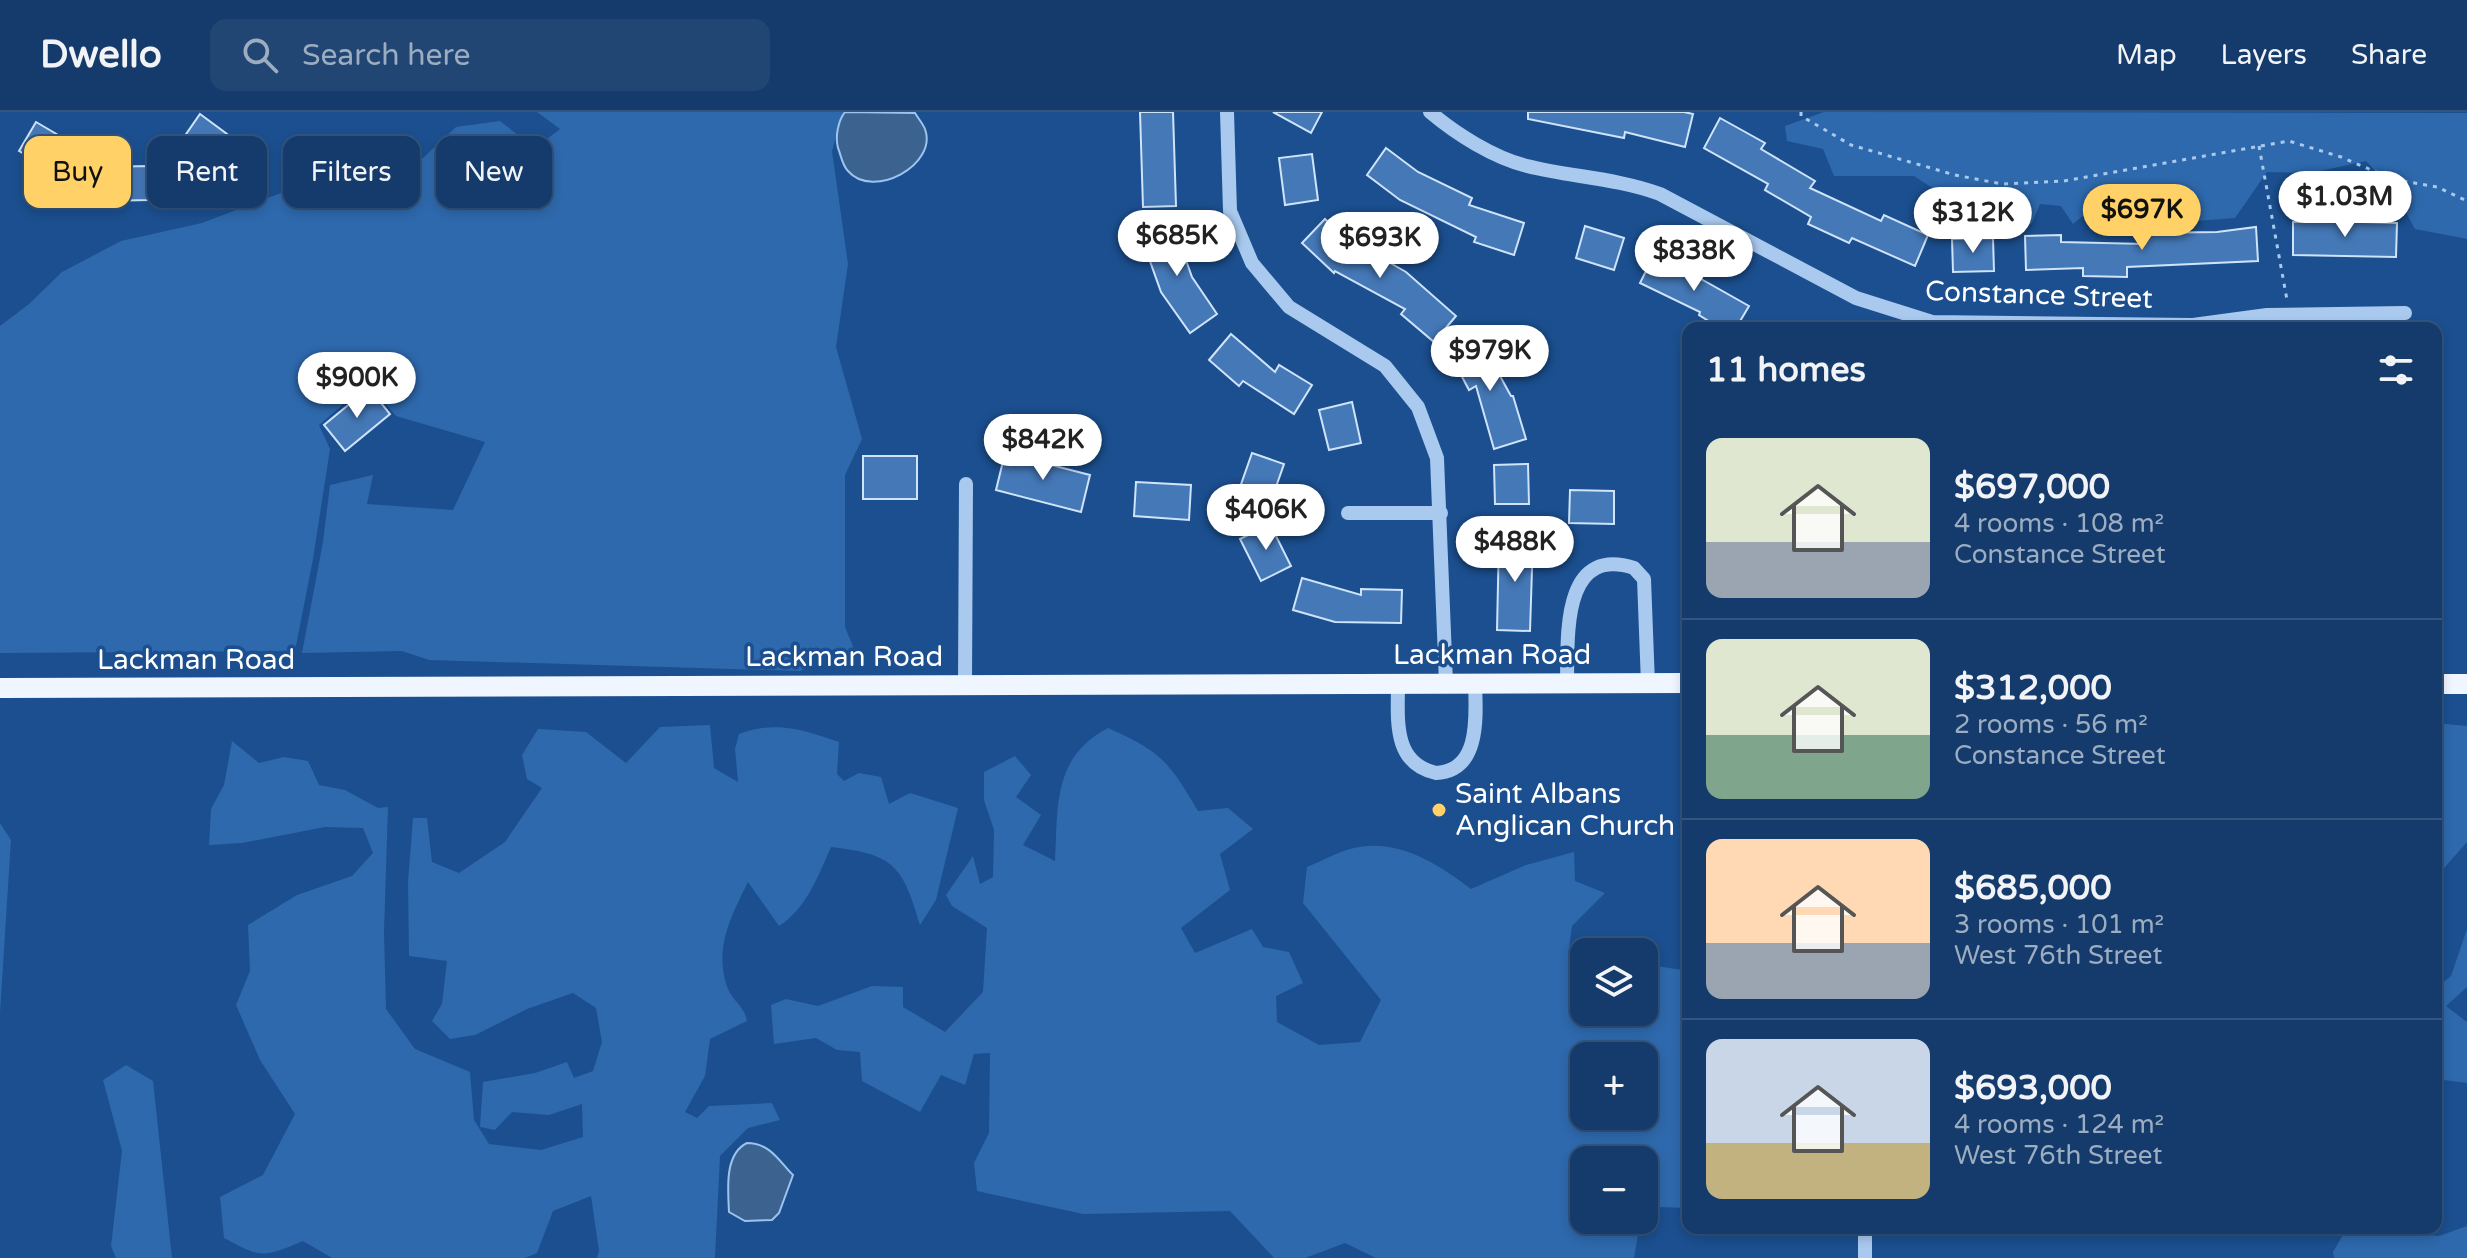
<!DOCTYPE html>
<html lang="en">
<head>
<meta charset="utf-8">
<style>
  :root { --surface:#143b6b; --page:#214673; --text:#f1f3f6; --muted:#9dadc1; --line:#33557e; --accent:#ffd166 }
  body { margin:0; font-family:"Varela Round",sans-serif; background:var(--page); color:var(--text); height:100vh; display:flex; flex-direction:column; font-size:30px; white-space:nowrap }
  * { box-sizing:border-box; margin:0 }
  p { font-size:26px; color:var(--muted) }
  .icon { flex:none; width:44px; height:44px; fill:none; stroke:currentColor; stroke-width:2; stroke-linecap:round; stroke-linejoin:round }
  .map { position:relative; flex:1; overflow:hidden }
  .side { position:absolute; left:1682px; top:210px; width:760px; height:912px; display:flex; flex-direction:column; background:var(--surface); border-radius:16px; box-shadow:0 4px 12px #0003,0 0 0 2px var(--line) }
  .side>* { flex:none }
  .hud { position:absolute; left:24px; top:24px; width:760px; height:72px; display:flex; gap:16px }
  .tools { position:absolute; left:1570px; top:826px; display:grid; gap:16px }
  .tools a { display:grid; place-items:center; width:88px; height:88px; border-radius:16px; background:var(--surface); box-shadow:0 4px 12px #0003,0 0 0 2px var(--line); font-size:40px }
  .price { position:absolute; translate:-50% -68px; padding:0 18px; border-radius:28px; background:#fff; color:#222; font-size:26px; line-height:52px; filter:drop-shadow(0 2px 4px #0008) }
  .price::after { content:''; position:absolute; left:50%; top:48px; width:24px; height:18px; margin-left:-12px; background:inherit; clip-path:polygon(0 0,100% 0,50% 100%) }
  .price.selected { background:var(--accent); color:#111 }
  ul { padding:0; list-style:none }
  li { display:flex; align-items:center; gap:24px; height:200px; padding:0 24px }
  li+li { border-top:2px solid var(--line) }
  li span { display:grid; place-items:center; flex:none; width:224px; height:160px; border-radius:16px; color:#555 }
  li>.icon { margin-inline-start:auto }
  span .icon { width:96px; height:96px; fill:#fffc; stroke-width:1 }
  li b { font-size:34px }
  h2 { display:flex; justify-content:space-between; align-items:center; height:96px; padding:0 24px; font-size:34px }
  .tag { padding:0 28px; border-radius:16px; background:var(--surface); box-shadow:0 4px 12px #0003,0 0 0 2px var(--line); font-size:28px; line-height:72px }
  .tag.selected { background:var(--accent); color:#111 }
  header { display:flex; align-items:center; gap:48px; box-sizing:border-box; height:112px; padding:0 40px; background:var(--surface); border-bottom:2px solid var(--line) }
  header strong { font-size:38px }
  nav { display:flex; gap:44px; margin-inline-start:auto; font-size:28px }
  .search { width:560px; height:72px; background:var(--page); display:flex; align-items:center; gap:20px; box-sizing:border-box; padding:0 28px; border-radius:16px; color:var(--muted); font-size:30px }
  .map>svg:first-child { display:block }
  .green { fill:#2e69ad; fill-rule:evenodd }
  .water { fill:#3c6290; stroke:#9cc4f0; stroke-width:2 }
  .building { fill:#4478b7; stroke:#cfe3fa; stroke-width:2 }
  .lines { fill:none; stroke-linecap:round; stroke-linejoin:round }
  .path { stroke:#a9c9ee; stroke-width:3; stroke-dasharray:4 6; stroke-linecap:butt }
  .minor { stroke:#a9c9ee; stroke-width:14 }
  .major { stroke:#f0f6ff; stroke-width:20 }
  .poi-dot { fill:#ffd166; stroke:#1b4f8f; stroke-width:3 }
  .labels { text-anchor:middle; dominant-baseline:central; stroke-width:7; stroke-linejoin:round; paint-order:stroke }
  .street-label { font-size:28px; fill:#fff; stroke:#1b4f8f }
  .poi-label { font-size:28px; fill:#fff; stroke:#1b4f8f; text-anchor:start }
</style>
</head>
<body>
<header>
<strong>Dwello</strong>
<div class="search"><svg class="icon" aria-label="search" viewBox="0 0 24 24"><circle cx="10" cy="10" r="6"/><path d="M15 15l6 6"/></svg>Search here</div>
<nav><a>Map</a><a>Layers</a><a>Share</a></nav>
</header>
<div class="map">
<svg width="2467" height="1146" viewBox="0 0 2467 1146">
  <rect width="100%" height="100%" fill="#1b4f8f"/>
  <g class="green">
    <path d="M537,0H843L832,39L848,152L836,235L862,327L845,363V515L855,539L800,559L429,548L402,539L302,541L323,430L330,373L373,363L367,392L453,398L485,330L396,304L368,271L319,313L330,337L313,447L295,539L0,541V214L29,192L62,160L121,129L202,111L307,71L423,46L456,15L500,9L535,36L560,17Z"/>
    <path d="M1824,0L2467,1V127L2415,117L2394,79L2366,49L2311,61L2267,60L2235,106L2159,112L2143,84L2098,92L2073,112L2061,94L2040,92L2032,111L2008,128L1991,100L1966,98L1914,64H1834L1823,37L1787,29L1785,14Z"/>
    <path d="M2436,611L2467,614V730L2445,755L2436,773V708L2443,646L2436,643Z"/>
    <path d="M710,613L714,656L738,670L735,637L739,622C775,608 805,618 839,630L837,662L844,669L859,661L881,665L889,692L910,681L958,696L936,788L920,813C903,754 894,742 831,735C818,764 807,796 779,814L748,770C731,804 713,839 728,877C733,889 745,895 747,909L710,927L705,964L685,1000L697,1006L709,994L772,991L780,1008L748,1016L720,1044L715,1146H597L599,1139L591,1084L553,1099L537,1141L525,1146H332L303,1129C263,1146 261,1146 224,1126L220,1085L263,1063L295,1002L260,948L236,893L250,859L248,813L297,783L352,764L373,741L363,716L325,715L242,731L209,733L211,697L224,673L232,629L259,651L284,645L308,649L319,673L345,678L378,696L388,695L384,820L386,897L415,937L470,960L474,1008L489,1032L541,1038L583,1025L582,992L549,1003L512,1000L495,1018L480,1015L483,970L535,961L567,950L574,966L593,959L602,930L596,896L573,881L527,897L475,923L450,927L432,909L442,892L447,849L409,844L408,770L413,706H427L432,750L459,761L505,730L542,676L527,667L522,643L538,617L586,620L626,651L660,615Z"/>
    <path d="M1108,616C1162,640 1169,650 1198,699L1228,696L1253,717L1220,742L1230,778L1181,816L1195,841L1252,817L1263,835L1289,840L1303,871L1276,884L1277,910L1319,933L1360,930L1381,888L1303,791L1307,755C1322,749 1339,739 1354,736C1398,726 1438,752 1471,777L1526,753L1574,740L1575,769L1605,781L1572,814L1568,843L1584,852V900H1644V852L1688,859V1096L1658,1095L1639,1117L1634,1146H1376L1345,1131L1305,1146H1274L1230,1099L1083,1102L977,1079L974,1051L989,1021L990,941L974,942L965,973L941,963L920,1000L862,969L860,940L837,938L816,926L774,932L771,893L786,887L818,894L872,874L903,875V895L945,920L983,880L987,816L952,794L946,783L973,744L980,772L993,765L994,718L984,688V660L1015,644L1031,663L1016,685L1041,703L1023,733L1055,749C1058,696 1052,645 1108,616ZM1644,944V1004H1584V944ZM1644,1048V1108H1584V1048Z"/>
    <path d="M0,711L11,728L0,901Z"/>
    <path d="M2467,817V875L2446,894L2467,910V971L2436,967V876L2451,864Z"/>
    <path d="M126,953L153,969L172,1146H116L111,1134L122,1039L103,968Z"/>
    <path d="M2467,1114V1146H2334L2333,1140L2347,1116L2439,1124Z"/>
  </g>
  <g class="water">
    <path d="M845,0L915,1C918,6 923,12 925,17C938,53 873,88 848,59C842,53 841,43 838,36C835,25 838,9 845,0Z"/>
    <path d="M747,1031C770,1031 779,1049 793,1063L779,1101L772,1108L745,1109L729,1100C728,1078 724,1042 747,1031Z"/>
  </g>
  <g class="building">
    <path d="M1140,0H1173L1176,94L1143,95Z"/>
    <path d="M1273,0H1322L1311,21Z"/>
    <path d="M1528,0H1684L1693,2L1685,35L1625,20L1624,26L1528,7Z"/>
    <path d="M200,2L227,22L200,60L173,41Z"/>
    <path d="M1720,6L1765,31L1761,37L1815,69L1810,76L1881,109L1884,103L1928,123L1915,154L1852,126L1849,131L1808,112L1811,105L1765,78L1768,72L1704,36Z"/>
    <path d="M36,10L77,34L60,63L19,39Z"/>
    <path d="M1386,36L1418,60L1472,86L1469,93L1524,111L1514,143L1474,130L1476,125L1400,88L1367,63Z"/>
    <path d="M1312,42L1318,88L1285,93L1279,46Z"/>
    <path d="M150,54V88L100,89V55Z"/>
    <path d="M1325,107L1367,147L1371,140L1406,160L1456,204L1434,230L1401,202L1405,197L1335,159L1334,161L1302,131Z"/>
    <path d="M2328,109L2397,111L2396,145L2293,143V110Z"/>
    <path d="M1173,112L1192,165L1217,202L1190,221L1161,180L1141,124Z"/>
    <path d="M1585,114L1624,126L1614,158L1576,146Z"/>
    <path d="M2256,115L2258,149L2127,155V165L2083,164V156L2026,158L2025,124L2061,123V130L2145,132V121L2217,120Z"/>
    <path d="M1993,126L1994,159L1953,160L1952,127Z"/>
    <path d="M1655,141L1749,194L1736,216H1720L1699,203L1700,200L1640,171Z"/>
    <path d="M1231,222L1275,260L1279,253L1312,273L1294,302L1243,269L1239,274L1209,248Z"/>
    <path d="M1478,224L1511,284H1513L1526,327L1494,337L1476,274L1469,278L1449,240Z"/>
    <path d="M369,276L390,302L345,339L324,313Z"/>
    <path d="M1352,290L1361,331L1329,338L1319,298Z"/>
    <path d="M1005,341L1090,363L1081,400L996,378Z"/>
    <path d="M1252,341L1284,352L1270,392L1238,381Z"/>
    <rect x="863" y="344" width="54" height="43"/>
    <path d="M1528,352L1529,392H1495L1494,353Z"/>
    <path d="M1136,370L1191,373L1189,408L1134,404Z"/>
    <path d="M1570,378L1614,379V412L1569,411Z"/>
    <path d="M1270,412L1291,454L1261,469L1240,427Z"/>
    <path d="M1499,425L1533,426L1530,519L1497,518Z"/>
    <path d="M1302,466L1361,483V477L1402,478L1401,511L1335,510L1293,498Z"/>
  </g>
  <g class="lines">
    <g class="path">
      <path d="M1801,0V4L1851,33L1955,63L2002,72L2064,69L2289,29L2341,45L2392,67L2437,75L2467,89"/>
      <path d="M2259,34L2287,188"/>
    </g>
    <g class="minor">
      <path d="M1227,0L1230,99L1252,151L1289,195L1385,254L1418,295L1437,346L1446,571"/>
      <path d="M1430,0C1456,22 1494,46 1527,54C1571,65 1616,66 1660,82L1856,186L1932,210L2193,213L2267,203L2405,201"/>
      <path d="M1348,401H1441"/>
      <path d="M1398,571C1398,607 1392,651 1436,661C1481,659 1476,603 1475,571"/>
      <path d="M1567,571C1568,525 1561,433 1634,456L1644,467L1648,572"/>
      <path d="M965,573L966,372"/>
      <path d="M1865,1116V1146"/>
    </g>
    <g class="major">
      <path d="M2436,572H2467"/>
      <path d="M0,576L1688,571"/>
    </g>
  </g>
  <circle class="poi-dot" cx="1439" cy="698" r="8"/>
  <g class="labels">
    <g class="street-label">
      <text transform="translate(2039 183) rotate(2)">Constance Street</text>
      <text x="1492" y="543">Lackman Road</text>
      <text x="844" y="545">Lackman Road</text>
      <text x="196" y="548">Lackman Road</text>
    </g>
    <g class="poi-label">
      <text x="1455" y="682">Saint Albans<tspan x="1455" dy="32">Anglican Church</tspan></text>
    </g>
  </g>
</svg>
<div class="tools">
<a><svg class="icon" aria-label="layers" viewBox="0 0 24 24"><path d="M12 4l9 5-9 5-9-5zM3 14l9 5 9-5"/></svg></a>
<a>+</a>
<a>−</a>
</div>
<b class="price" style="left:2345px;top:127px">$1.03M</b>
<b class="price selected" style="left:2142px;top:140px">$697K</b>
<b class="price" style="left:1973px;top:143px">$312K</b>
<b class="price" style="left:1177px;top:166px">$685K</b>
<b class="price" style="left:1380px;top:168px">$693K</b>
<b class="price" style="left:1694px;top:181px">$838K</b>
<b class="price" style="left:1490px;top:281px">$979K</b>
<b class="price" style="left:357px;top:308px">$900K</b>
<b class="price" style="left:1043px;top:370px">$842K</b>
<b class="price" style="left:1266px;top:440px">$406K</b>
<b class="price" style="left:1515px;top:472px">$488K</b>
<div class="hud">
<a class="tag selected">Buy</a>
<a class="tag">Rent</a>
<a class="tag">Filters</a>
<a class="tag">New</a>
</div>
<section class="side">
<h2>11 homes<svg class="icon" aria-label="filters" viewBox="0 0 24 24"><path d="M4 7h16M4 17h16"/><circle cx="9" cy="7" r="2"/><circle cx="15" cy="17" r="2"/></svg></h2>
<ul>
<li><span style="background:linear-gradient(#dfe7d0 65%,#9aa5b1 0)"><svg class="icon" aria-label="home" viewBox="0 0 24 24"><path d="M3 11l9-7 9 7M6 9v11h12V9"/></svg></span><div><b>$697,000</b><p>4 rooms · 108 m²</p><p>Constance Street</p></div></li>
<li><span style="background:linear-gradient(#dfe7d0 60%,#7fa58c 0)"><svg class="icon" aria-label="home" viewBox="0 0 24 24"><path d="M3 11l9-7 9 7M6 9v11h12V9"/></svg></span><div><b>$312,000</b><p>2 rooms · 56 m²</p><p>Constance Street</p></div></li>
<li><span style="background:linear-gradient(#ffd9b3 65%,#9aa5b1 0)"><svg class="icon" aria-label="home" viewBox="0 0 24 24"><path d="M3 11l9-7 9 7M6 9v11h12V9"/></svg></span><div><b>$685,000</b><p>3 rooms · 101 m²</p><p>West 76th Street</p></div></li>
<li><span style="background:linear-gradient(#c9d6e8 65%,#c2b280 0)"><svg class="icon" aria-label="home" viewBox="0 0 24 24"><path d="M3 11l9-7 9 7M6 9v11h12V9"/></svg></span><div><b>$693,000</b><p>4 rooms · 124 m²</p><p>West 76th Street</p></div></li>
</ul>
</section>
</div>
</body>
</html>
